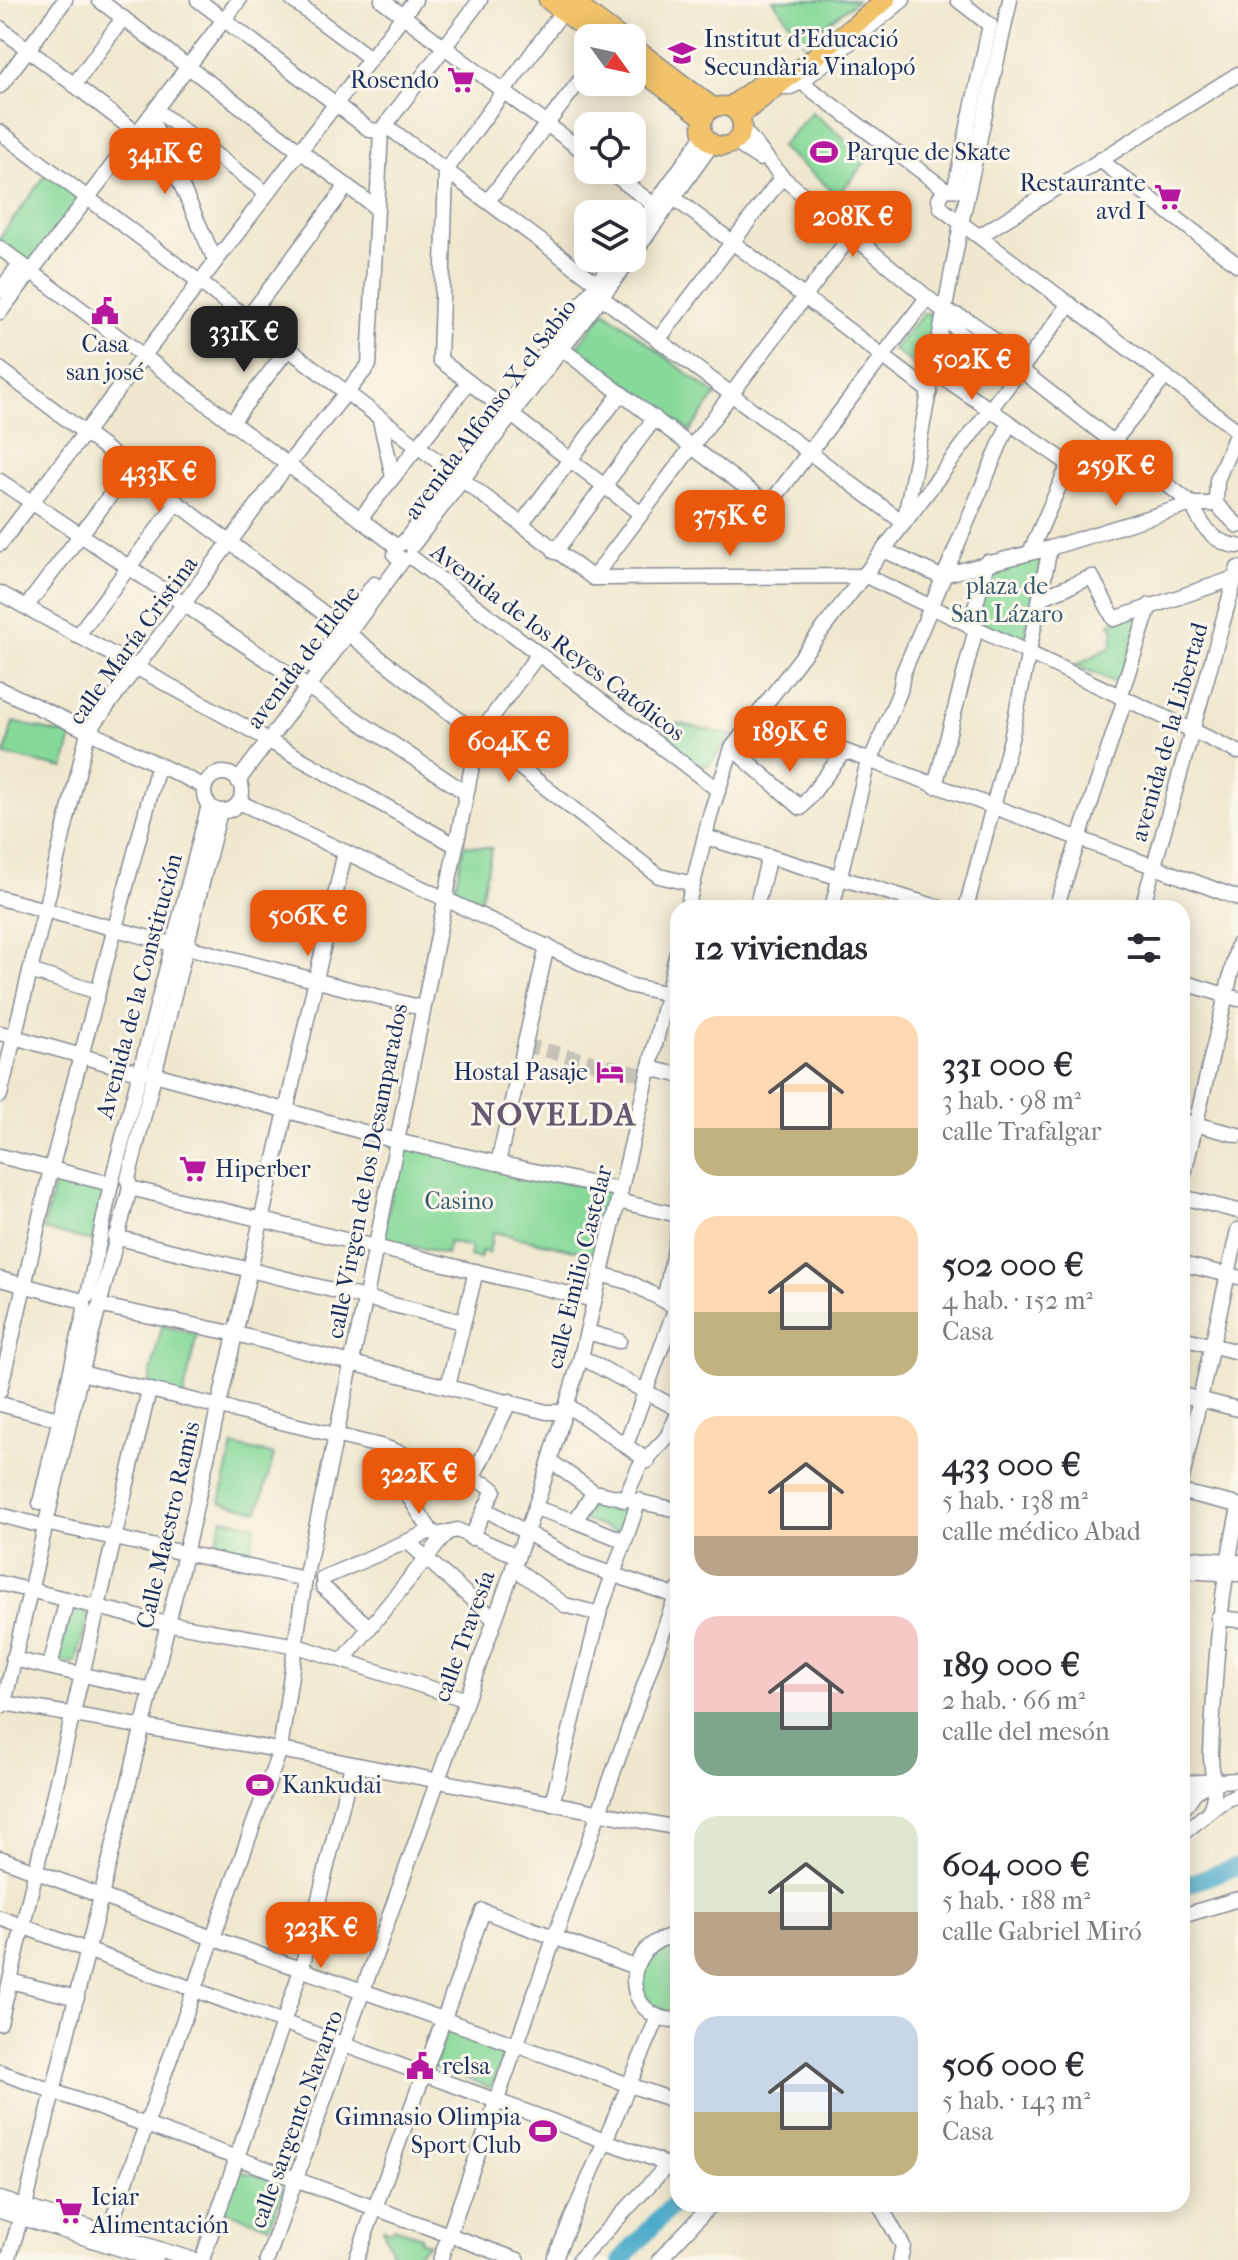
<!DOCTYPE html>
<html lang="es">
<head>
<meta charset="utf-8">
<style>
  :root { --surface:#fff; --page:#f7f7f7; --text:#2b2b33; --muted:#7c7c81; --accent:#ea580c }
  body { margin:0; font-family:"IM FELL French Canon",serif; background:var(--page); color:var(--text); height:100vh; display:flex; flex-direction:column; font-size:30px; white-space:nowrap }
  * { box-sizing:border-box; margin:0 }
  p { font-size:26px; color:var(--muted) }
  .icon { flex:none; width:44px; height:44px; fill:none; stroke:currentColor; stroke-width:2; stroke-linecap:round; stroke-linejoin:round }
  .map { position:relative; flex:1; overflow:hidden }
  .sheet { position:absolute; left:670px; top:900px; width:520px; height:1312px; display:flex; flex-direction:column; background:var(--surface); border-radius:24px; box-shadow:0 4px 20px #0003 }
  .sheet>* { flex:none }
  .needle { width:52px; rotate:123deg }
  .buttons { position:absolute; left:574px; top:24px; display:grid; gap:16px }
  .buttons a { display:grid; place-items:center; width:72px; height:72px; border-radius:16px; background:var(--surface); box-shadow:0 4px 20px #0003; font-size:40px }
  .price { position:absolute; translate:-50% -68px; padding:0 18px; border-radius:16px; background:var(--accent); color:#fff; font-size:26px; line-height:52px; filter:drop-shadow(0 2px 4px #0008) }
  .price::after { content:''; position:absolute; left:50%; top:48px; width:24px; height:18px; margin-left:-12px; background:inherit; clip-path:polygon(0 0,100% 0,50% 100%) }
  .price.selected { background:#222; color:#fff }
  ul { padding:0; list-style:none }
  li { display:flex; align-items:center; gap:24px; height:200px; padding:0 24px }
  li span { display:grid; place-items:center; flex:none; width:224px; height:160px; border-radius:24px; color:#555 }
  li>.icon { margin-inline-start:auto }
  span .icon { width:96px; height:96px; fill:#fffc; stroke-width:1 }
  li b { font-size:34px }
  h2 { display:flex; justify-content:space-between; align-items:center; height:96px; padding:0 24px; font-size:34px }
  .map>svg:first-child { display:block }
  .green { fill:#87d99a; stroke:#51847c; stroke-width:2 }
  .lines { fill:none; stroke-linecap:round; stroke-linejoin:round }
  .river { stroke:#4baaca; stroke-width:18 }
  .minor-tunnel { stroke:#c5c3b8; stroke-width:14; stroke-dasharray:14 7; stroke-linecap:butt }
  .minor-casing { stroke:#868c96; stroke-width:17 }
  .major-casing { stroke:#868c96; stroke-width:21 }
  .minor { stroke:#fff; stroke-width:14 }
  .major { stroke:#f2c36a; stroke-width:18 }
  .labels { text-anchor:middle; dominant-baseline:central; stroke-width:6; stroke-linejoin:round; paint-order:stroke }
  .poi-label { font-size:24px; fill:#1b2f5e; stroke:#fbf7ec; text-anchor:start }
  .street-label { font-size:24px; fill:#1b2f5e; stroke:#fbf7ec }
  .park-label { font-size:24px; fill:#365a6d; stroke:#fbf7ec }
  .district-label { font-size:32px; font-weight:bold; letter-spacing:2px; fill:#665870; stroke:#fbf7ec }
</style>
</head>
<body>
<div class="map">
<svg width="1238" height="2260" viewBox="0 0 1238 2260">
  <rect width="100%" height="100%" fill="#fbf7ec"/>
  <filter id="ink" filterUnits="userSpaceOnUse"><feTurbulence type="fractalNoise" baseFrequency=".0125" numOctaves="2"/><feDisplacementMap in="SourceGraphic" scale="16" xChannelSelector="R" yChannelSelector="G"/><feConvolveMatrix kernelMatrix="1 2 1 2 8 2 1 2 1" color-interpolation-filters="sRGB"/></filter>
  <filter id="wash" filterUnits="userSpaceOnUse"><feTurbulence type="fractalNoise" baseFrequency=".006" numOctaves="4" result="noise"/><feDisplacementMap in="SourceGraphic" scale="32" xChannelSelector="R" yChannelSelector="G"/><feGaussianBlur stdDeviation="1.8" result="paint"/><feColorMatrix in="noise" values="0 0 0 0 0 0 0 0 0 0 0 0 0 0 0 0 0 1.4 0 .05"/><feComposite in="paint" operator="in"/></filter>
  <g filter="url(#wash)">
    <rect width="100%" height="100%" fill="#f0e8ce"/>
    <g class="green">
      <path d="M773,0H857L804,42Z"/>
      <path d="M812,112L869,158L838,195L780,147Z"/>
      <path d="M50,169L90,198L31,272L0,248V237Z"/>
      <path d="M605,311L716,395L690,431L577,346Z"/>
      <path d="M931,313L938,321L928,363L922,371L893,349L923,314Z"/>
      <path d="M748,497L768,512L750,535L731,522Z"/>
      <path d="M1043,557L1023,646L974,623L990,568Z"/>
      <path d="M1135,615L1141,619L1118,684L1076,665L1111,647L1114,631L1110,623Z"/>
      <path d="M13,722L72,736L64,768L5,755Z"/>
      <path d="M676,723L732,735L709,765H696L662,740Z"/>
      <path d="M464,845L492,848L479,906L454,892Z"/>
      <path d="M406,1147L611,1192L597,1255L493,1232L489,1253L482,1251L480,1258L469,1256L471,1247L449,1242L446,1254L388,1240L383,1235L401,1150Z"/>
      <path d="M56,1176L106,1187L93,1241L43,1230Z"/>
      <path d="M162,1326L197,1334L183,1398L147,1389Z"/>
      <path d="M233,1445L274,1455L258,1511L220,1502Z"/>
      <path d="M595,1498L632,1511L624,1535L581,1519Z"/>
      <path d="M222,1519L256,1525L247,1563L213,1555Z"/>
      <path d="M75,1608L85,1610L88,1615L76,1663L72,1664L59,1659L71,1610Z"/>
      <path d="M678,1942V2013H674C626,2003 632,1950 678,1942Z"/>
      <path d="M447,2029L505,2048L492,2088L433,2067Z"/>
      <path d="M237,2170L278,2181L283,2192L270,2226L222,2210Z"/>
      <path d="M394,2227L421,2236L420,2241L429,2244L407,2260L394,2259L383,2228L392,2231Z"/>
    </g>
    <g class="lines">
      <g class="river">
        <path d="M1182,1886L1238,1866"/>
        <path d="M621,2260L678,2199"/>
      </g>
    </g>
  </g>
  <g filter="url(#ink)">
    <g class="lines">
      <path class="minor-tunnel" d="M525,1045L647,1076"/>
      <g class="minor-casing">
        <g id="minor">
          <path d="M99,0L375,207"/>
          <path d="M198,0L370,130L381,131"/>
          <path d="M292,0L370,58"/>
          <path d="M382,0L588,155"/>
          <path d="M958,0L990,25"/>
          <path d="M563,11L446,170L440,360L641,514"/>
          <path d="M0,28L137,133"/>
          <path d="M801,82L945,189"/>
          <path d="M74,85L123,18"/>
          <path d="M0,86L65,0"/>
          <path d="M775,87H791L801,82L903,0"/>
          <path d="M155,109L266,193"/>
          <path d="M150,116L215,260"/>
          <path d="M385,125L598,284"/>
          <path d="M742,128L782,177L946,313C956,337 997,365 1021,370"/>
          <path d="M0,132L593,578L866,576L1238,752"/>
          <path d="M734,142L760,159"/>
          <path d="M1100,160L1238,265"/>
          <path d="M608,170L662,211"/>
          <path d="M955,187L990,25"/>
          <path d="M968,190L945,189L939,199L941,208L1238,431"/>
          <path d="M665,191L930,392"/>
          <path d="M488,201L588,70"/>
          <path d="M981,235L1238,74"/>
          <path d="M632,236L704,135"/>
          <path d="M0,248L396,546"/>
          <path d="M632,256L712,144"/>
          <path d="M0,291L20,264"/>
          <path d="M593,291L904,523L1070,304"/>
          <path d="M0,312L239,0"/>
          <path d="M946,313C972,315 1006,350 1021,370L1192,504"/>
          <path d="M247,319L346,187"/>
          <path d="M658,340L782,177"/>
          <path d="M554,343L769,505L927,298"/>
          <path d="M0,369L342,627"/>
          <path d="M934,371L1069,464L1031,550"/>
          <path d="M380,420L393,477"/>
          <path d="M231,423L288,349"/>
          <path d="M1114,441L1166,376"/>
          <path d="M0,481L466,793"/>
          <path d="M1192,504C1201,526 1214,544 1238,546"/>
          <path d="M1216,504L1217,480L1238,430"/>
          <path d="M360,519L469,382"/>
          <path d="M521,524L621,393"/>
          <path d="M0,544L415,0"/>
          <path d="M412,546L631,258"/>
          <path d="M886,551L939,576L1050,548L1192,504H1216L1238,526"/>
          <path d="M555,552L655,418"/>
          <path d="M411,557L718,790"/>
          <path d="M403,560L395,555L396,546L404,542L616,258"/>
          <path d="M593,578L852,234"/>
          <path d="M0,593L260,735"/>
          <path d="M1040,598L1092,577L1114,619L1235,578"/>
          <path d="M26,607L131,468"/>
          <path d="M970,627L987,562"/>
          <path d="M349,634L659,876L693,884"/>
          <path d="M77,636L177,503"/>
          <path d="M312,667L374,584"/>
          <path d="M0,689L205,787"/>
          <path d="M1120,697L1150,605"/>
          <path d="M756,718L1238,898"/>
          <path d="M267,740L455,845"/>
          <path d="M732,748L801,808L844,752"/>
          <path d="M870,762L900,691L903,673L1009,423"/>
          <circle cx="223" cy="792" r="19"/>
          <path d="M238,781L403,560"/>
          <path d="M935,786L976,629"/>
          <path d="M239,802L628,985L678,996"/>
          <path d="M705,837L940,908"/>
          <path d="M0,898L172,944"/>
          <path d="M687,908L711,812L732,748L904,523L961,224L1010,0"/>
          <path d="M756,908L769,856"/>
          <path d="M832,908L868,761"/>
          <path d="M966,908L1011,739L1050,548"/>
          <path d="M1056,908L1125,699"/>
          <path d="M1142,908L1238,568"/>
          <path d="M183,946L422,1008"/>
          <path d="M30,971L98,992"/>
          <path d="M1182,982L1238,999"/>
          <path d="M0,1033L138,1072"/>
          <path d="M649,1068L678,1075"/>
          <path d="M151,1073L396,1141L621,1190"/>
          <path d="M0,1095L88,732L288,464L369,365L381,131L480,0"/>
          <path d="M1182,1121L1238,1135"/>
          <path d="M0,1156L111,1184"/>
          <path d="M498,1163L547,946"/>
          <path d="M1182,1182L1238,944"/>
          <path d="M130,1188L594,1300"/>
          <path d="M1182,1197L1238,1211"/>
          <path d="M618,1201L678,1215"/>
          <path d="M115,1237L463,1322"/>
          <path d="M1182,1264L1238,1277"/>
          <path d="M600,1274L629,1282L678,1308"/>
          <path d="M0,1279L83,1301"/>
          <path d="M101,1298L130,1188L128,1179L220,811"/>
          <path d="M664,1300L678,1234"/>
          <path d="M83,1301L88,1295L111,1184L209,805"/>
          <path d="M102,1306L236,1334L547,1412H564"/>
          <path d="M587,1332L619,1341"/>
          <path d="M1182,1338L1238,1352"/>
          <path d="M581,1357L678,1409"/>
          <path d="M81,1373L384,1447L488,1485L494,1490L471,1538"/>
          <path d="M448,1386L476,1271"/>
          <path d="M0,1390L51,1169L158,766"/>
          <path d="M1182,1395L1238,1409"/>
          <path d="M0,1404L59,1419"/>
          <path d="M567,1405L648,1461"/>
          <path d="M626,1445L676,1307"/>
          <path d="M418,1460L409,1497L431,1531"/>
          <path d="M550,1461L594,1492L678,1510"/>
          <path d="M1182,1478L1238,1230"/>
          <path d="M471,1481L510,1401"/>
          <path d="M594,1492L575,1521L625,1541L639,1500"/>
          <path d="M1182,1492L1238,1505"/>
          <path d="M624,1500L639,1467L667,1437L678,1414"/>
          <path d="M40,1503L85,1310L83,1301"/>
          <path d="M535,1508L575,1521"/>
          <path d="M485,1509L580,1563L678,1597"/>
          <path d="M0,1515L35,1524"/>
          <path d="M45,1523L305,1579"/>
          <path d="M409,1543L494,1619"/>
          <path d="M1182,1557L1238,1562"/>
          <path d="M513,1567L565,1605L599,1614"/>
          <path d="M1182,1571L1238,1574"/>
          <path d="M323,1578L431,1531L437,1535L457,1530L517,1556"/>
          <path d="M0,1583L20,1588"/>
          <path d="M323,1587L368,1626"/>
          <path d="M29,1590L154,1621L297,1646L464,1699"/>
          <path d="M1218,1618L1238,1620"/>
          <path d="M13,1659L150,1690"/>
          <path d="M344,1659L446,1534"/>
          <path d="M50,1666L67,1599"/>
          <path d="M4,1703L302,1754L678,1828"/>
          <path d="M0,1707L4,1703L81,1373L101,1300"/>
          <path d="M1182,1783L1238,1780"/>
          <path d="M552,1804L599,1614L625,1541"/>
          <path d="M1182,1811L1195,1792L1212,1781"/>
          <path d="M1209,1811C1220,1792 1210,1773 1211,1752C1215,1671 1219,1593 1238,1513"/>
          <path d="M1182,1834L1219,1804L1238,1794"/>
          <path d="M0,1858L215,1939L678,2102"/>
          <path d="M1182,1916L1238,1899"/>
          <path d="M0,1918L657,2160L666,2167"/>
          <path d="M678,1935C618,1942 621,2022 678,2020"/>
          <path d="M10,1981L77,1998"/>
          <path d="M0,2023L149,1390"/>
          <path d="M0,2072L518,2260"/>
          <path d="M0,2199L194,2260"/>
          <path d="M879,2204L903,2246L900,2260"/>
          <path d="M25,2206L185,1554L345,852"/>
          <path d="M0,2211L156,2260"/>
          <path d="M108,2232L280,1750L305,1579L366,1296L478,736L537,656"/>
          <path d="M8,2260L21,2217"/>
          <path d="M202,2260L302,1967L352,1765"/>
          <path d="M267,2260L540,1493L581,1357L678,948"/>
          <path d="M356,2260L483,1911L635,1967"/>
          <path d="M440,2260L678,1590"/>
          <path d="M554,2260L658,2017"/>
          <path d="M579,2260L678,2154"/>
          <path d="M659,2260L712,2204"/>
        </g>
      </g>
      <g class="major-casing">
        <g id="major">
          <path d="M548,0L598,38"/>
          <path d="M571,0L621,38"/>
          <path d="M632,46L714,108"/>
          <path d="M632,64L704,118"/>
          <circle cx="722" cy="126" r="20"/>
          <path d="M729,107L774,74"/>
          <path d="M740,116L886,0"/>
        </g>
      </g>
      <use href="#minor" class="minor"/>
      <use href="#major" class="major"/>
    </g>
  </g>
  <defs>
    <g id="school-bare" transform="scale(2.16)"><path d="M0-5L7-2L0 1L-7-2ZM-4 1L0 2.5L4 1V4Q0 6-4 4Z" fill="#b5179e" stroke="#fbf7ec" stroke-width="2.5" paint-order="stroke"/></g>
    <g id="supermarket-bare" transform="scale(2.16)"><path d="M-6-5.5h2.5l.6 2H6L4.5 2H-2.5L-4.4-4H-6ZM-1.5 3.2a1.3 1.3 0 1 0 .1 0ZM3 3.2a1.3 1.3 0 1 0 .1 0Z" fill="#b5179e" stroke="#fbf7ec" stroke-width="2.5" paint-order="stroke"/></g>
    <g id="stadium-bare" transform="scale(2.16)"><path d="M0-5a6.5 5 0 1 0 0 10a6.5 5 0 1 0 0-10ZM-3.5-1.8h7v3.6h-7Z" fill="#b5179e" stroke="#fbf7ec" stroke-width="2.5" paint-order="stroke"/></g>
    <g id="civic-bare" transform="scale(2.16)"><path d="M-.6-6.5H3V-4.5H.6V-3L4-1V1h2V6H-6V1h2V-1L-.6-3ZM-1.2 2.5V6h2.4V2.5Z" fill="#b5179e" stroke="#fbf7ec" stroke-width="2.5" paint-order="stroke"/></g>
    <g id="hotel-bare" transform="scale(2.16)"><path d="M-6-4.5h1.5V1H6V5H4.5V3h-9V5H-6ZM-4 0a1.8 1.8 0 1 1 3.6 0ZM.5 0V-2.5h3Q6-2.5 6 0Z" fill="#b5179e" stroke="#fbf7ec" stroke-width="2.5" paint-order="stroke"/></g>
  </defs>
  <g fill-rule="evenodd">
    <use href="#school-bare" x="682" y="53"/>
    <use href="#supermarket-bare" x="461" y="80"/>
    <use href="#stadium-bare" x="824" y="152"/>
    <use href="#supermarket-bare" x="1168" y="197"/>
    <use href="#civic-bare" x="105" y="311"/>
    <use href="#hotel-bare" x="610" y="1072"/>
    <use href="#supermarket-bare" x="193" y="1169"/>
    <use href="#stadium-bare" x="260" y="1785"/>
    <use href="#civic-bare" x="420" y="2066"/>
    <use href="#stadium-bare" x="543" y="2131"/>
    <use href="#supermarket-bare" x="69" y="2211"/>
  </g>
  <g class="labels">
    <g class="poi-label">
      <text x="704" y="39">Institut d'Educació<tspan x="704" dy="28">Secundària Vinalopó</tspan></text>
      <text x="439" y="80" text-anchor="end">Rosendo</text>
      <text x="846" y="152">Parque de Skate</text>
      <text x="1146" y="183" text-anchor="end">Restaurante<tspan x="1146" dy="28">avd I</tspan></text>
      <text x="105" y="344" text-anchor="middle">Casa<tspan x="105" dy="28">san josé</tspan></text>
      <text x="588" y="1072" text-anchor="end">Hostal Pasaje</text>
      <text x="215" y="1169">Hiperber</text>
      <text x="282" y="1785">Kankudai</text>
      <text x="442" y="2066">relsa</text>
      <text x="521" y="2117" text-anchor="end">Gimnasio Olimpia<tspan x="521" dy="28">Sport Club</tspan></text>
      <text x="91" y="2197">Iciar<tspan x="91" dy="28">Alimentación</tspan></text>
    </g>
    <g class="street-label">
      <text transform="translate(490 409) rotate(-53)">avenida Alfonso X el Sabio</text>
      <text transform="translate(133 640) rotate(-54)">calle María Cristina</text>
      <text transform="translate(558 642) rotate(37)">Avenida de los Reyes Católicos</text>
      <text transform="translate(303 657) rotate(-53)">avenida de Elche</text>
      <text transform="translate(1169 732) rotate(-74)">avenida de la Libertad</text>
      <text transform="translate(139 986) rotate(-75)">Avenida de la Constitución</text>
      <text transform="translate(367 1171) rotate(-79)">calle Virgen de los Desamparados</text>
      <text transform="translate(579 1267) rotate(-76)">calle Emilio Castelar</text>
      <text transform="translate(168 1525) rotate(-77)">Calle Maestro Ramis</text>
      <text transform="translate(464 1636) rotate(-70)">calle Travesía</text>
      <text transform="translate(296 2119) rotate(-70)">calle sargento Navarro</text>
    </g>
    <g class="park-label">
      <text x="1007" y="586">plaza de<tspan x="1007" dy="28">San Lázaro</tspan></text>
      <text x="459" y="1201">Casino</text>
    </g>
    <g class="district-label">
      <text x="554" y="1114">NOVELDA</text>
    </g>
  </g>
</svg>
<div class="buttons">
<a><svg class="needle" viewBox="-14 -14 28 28"><path d="M0-13l5 13h-10z" fill="#e53935"/><path d="M0 13l5-13h-10z" fill="#7c7c81"/></svg></a>
<a><svg class="icon" aria-label="locate" viewBox="0 0 24 24"><circle cx="12" cy="12" r="6"/><path d="M12 2v4M12 18v4M2 12h4M18 12h4"/></svg></a>
<a><svg class="icon" aria-label="layers" viewBox="0 0 24 24"><path d="M12 4l9 5-9 5-9-5zM3 14l9 5 9-5"/></svg></a>
</div>
<b class="price" style="left:165px;top:196px">341K €</b>
<b class="price" style="left:853px;top:259px">208K €</b>
<b class="price selected" style="left:244px;top:374px">331K €</b>
<b class="price" style="left:972px;top:402px">502K €</b>
<b class="price" style="left:1116px;top:508px">259K €</b>
<b class="price" style="left:159px;top:514px">433K €</b>
<b class="price" style="left:730px;top:558px">375K €</b>
<b class="price" style="left:790px;top:774px">189K €</b>
<b class="price" style="left:509px;top:784px">604K €</b>
<b class="price" style="left:308px;top:958px">506K €</b>
<b class="price" style="left:419px;top:1516px">322K €</b>
<b class="price" style="left:321px;top:1970px">323K €</b>
<section class="sheet">
<h2>12 viviendas<svg class="icon" aria-label="filters" viewBox="0 0 24 24"><path d="M4 7h16M4 17h16"/><circle cx="9" cy="7" r="2"/><circle cx="15" cy="17" r="2"/></svg></h2>
<ul>
<li><span style="background:linear-gradient(#ffd9b3 70%,#c2b280 0)"><svg class="icon" aria-label="home" viewBox="0 0 24 24"><path d="M3 11l9-7 9 7M6 9v11h12V9"/></svg></span><div><b>331 000 €</b><p>3 hab. · 98 m²</p><p>calle Trafalgar</p></div></li>
<li><span style="background:linear-gradient(#ffd9b3 60%,#c2b280 0)"><svg class="icon" aria-label="home" viewBox="0 0 24 24"><path d="M3 11l9-7 9 7M6 9v11h12V9"/></svg></span><div><b>502 000 €</b><p>4 hab. · 152 m²</p><p>Casa</p></div></li>
<li><span style="background:linear-gradient(#ffd9b3 75%,#b9a48a 0)"><svg class="icon" aria-label="home" viewBox="0 0 24 24"><path d="M3 11l9-7 9 7M6 9v11h12V9"/></svg></span><div><b>433 000 €</b><p>5 hab. · 138 m²</p><p>calle médico Abad</p></div></li>
<li><span style="background:linear-gradient(#f6c9c9 60%,#7fa58c 0)"><svg class="icon" aria-label="home" viewBox="0 0 24 24"><path d="M3 11l9-7 9 7M6 9v11h12V9"/></svg></span><div><b>189 000 €</b><p>2 hab. · 66 m²</p><p>calle del mesón</p></div></li>
<li><span style="background:linear-gradient(#dfe7d0 60%,#b9a48a 0)"><svg class="icon" aria-label="home" viewBox="0 0 24 24"><path d="M3 11l9-7 9 7M6 9v11h12V9"/></svg></span><div><b>604 000 €</b><p>5 hab. · 188 m²</p><p>calle Gabriel Miró</p></div></li>
<li><span style="background:linear-gradient(#c9d6e8 60%,#c2b280 0)"><svg class="icon" aria-label="home" viewBox="0 0 24 24"><path d="M3 11l9-7 9 7M6 9v11h12V9"/></svg></span><div><b>506 000 €</b><p>5 hab. · 143 m²</p><p>Casa</p></div></li>
</ul>
</section>
</div>
</body>
</html>
